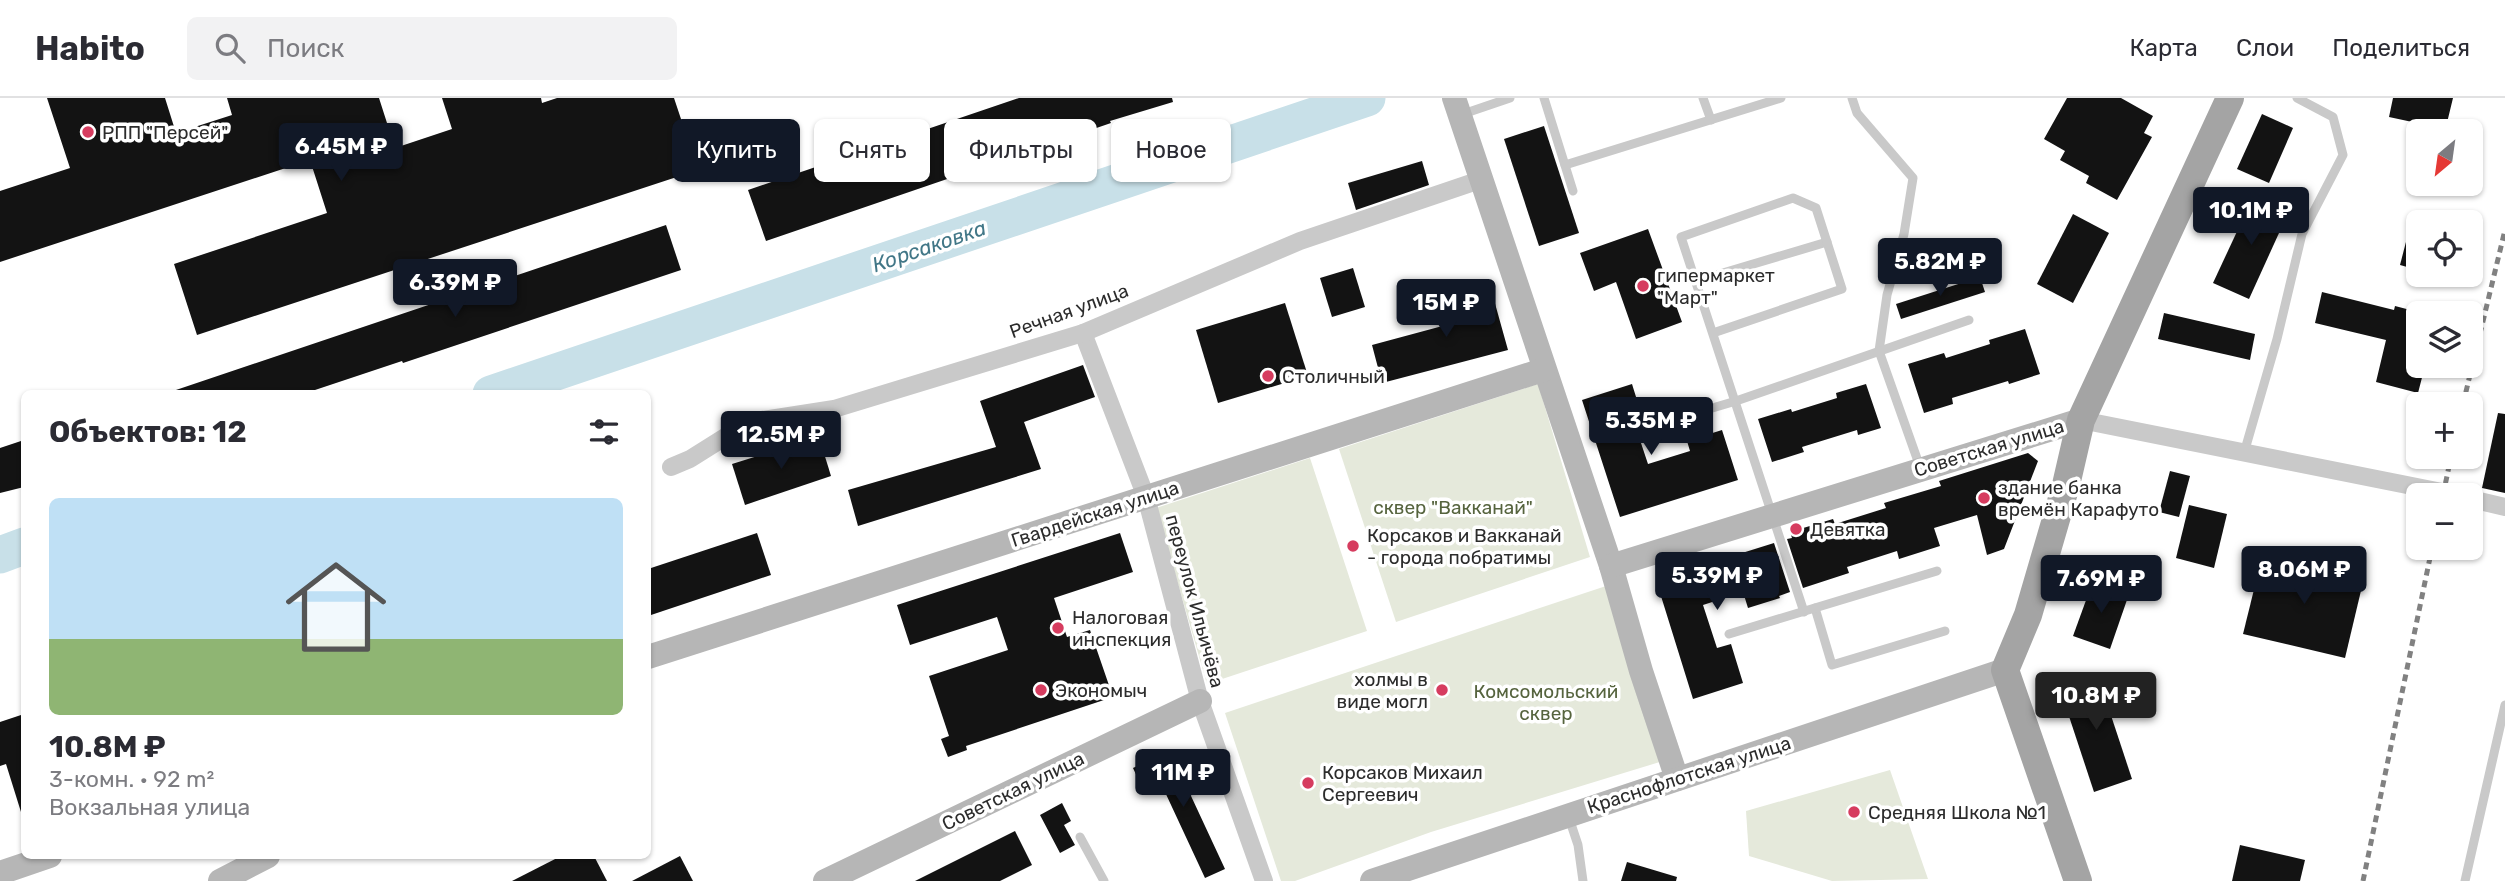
<!DOCTYPE html>
<html lang="ru">
<head>
<meta charset="utf-8">
<style>
  :root { --surface:#fff; --page:#f2f2f3; --text:#2b2b33; --muted:#7c7c81; --line:#e1e1e2; --accent:#111827 }
  body { margin:0; font-family:Rubik,sans-serif; background:var(--page); color:var(--text); height:100vh; display:flex; flex-direction:column; font-size:26px; white-space:nowrap }
  * { box-sizing:border-box; margin:0 }
  p { font-size:23px; color:var(--muted) }
  .icon { flex:none; width:38px; height:38px; fill:none; stroke:currentColor; stroke-width:2; stroke-linecap:round; stroke-linejoin:round }
  .map { position:relative; flex:1; overflow:hidden }
  .side { position:absolute; left:21px; top:292px; width:630px; height:469px; display:flex; flex-direction:column; background:var(--surface); border-radius:10px; box-shadow:0 2px 5px #0004 }
  .side>* { flex:none }
  .hud { position:absolute; left:672px; top:21px; width:665px; height:63px; display:flex; gap:14px }
  .needle { width:46px; rotate:209deg }
  .controls { position:absolute; left:2406px; top:21px; display:grid; gap:14px }
  .controls a { display:grid; place-items:center; width:77px; height:77px; border-radius:10px; background:var(--surface); box-shadow:0 2px 5px #0004; font-size:35px }
  .price { position:absolute; translate:-50% -60px; padding:0 16px; border-radius:7px; background:var(--accent); color:#fff; font-size:23px; line-height:46px; filter:drop-shadow(0 2px 4px #0008) }
  .price::after { content:''; position:absolute; left:50%; top:42px; width:21px; height:16px; margin-left:-10px; background:inherit; clip-path:polygon(0 0,100% 0,50% 100%) }
  .price.selected { background:#222; color:#fff }
  ul { padding:0; list-style:none }
  li { display:grid; align-content:center; gap:14px; height:371px; padding:0 28px }
  li+li { border-top:2px solid var(--line) }
  li span { display:grid; place-items:center; height:217px; border-radius:10px; color:#555 }
  li>.icon { margin-inline-start:auto }
  span .icon { width:126px; height:126px; fill:#fffc; stroke-width:1 }
  li b { font-size:30px }
  h2 { display:flex; justify-content:space-between; align-items:center; height:84px; padding:0 28px; font-size:30px }
  .chip { padding:0 24px; border-radius:10px; background:var(--surface); box-shadow:0 2px 5px #0004; font-size:24px; line-height:63px }
  .chip.selected { background:var(--accent); color:#fff }
  header { display:flex; align-items:center; gap:42px; box-sizing:border-box; height:98px; padding:0 35px; background:var(--surface); border-bottom:2px solid var(--line) }
  header strong { font-size:33px }
  nav { display:flex; gap:38px; margin-inline-start:auto; font-size:24px }
  .search { width:490px; height:63px; background:var(--page); display:flex; align-items:center; gap:18px; box-sizing:border-box; padding:0 24px; border-radius:10px; color:var(--muted); font-size:26px }
  .map>svg:first-child { display:block }
  .green { fill:#e5e9db }
  .lines { fill:none; stroke-linecap:round; stroke-linejoin:round }
  .river { stroke:#c8e0e8; stroke-width:37 }
  .building { fill:#131313 }
  .lane { stroke:#c9c9c9; stroke-width:9 }
  .street { stroke:#c9c9c9; stroke-width:18 }
  .secondary { stroke:#b6b6b6; stroke-width:24 }
  .primary { stroke:#a4a4a4; stroke-width:28 }
  .rail { stroke:#818181; stroke-width:5; stroke-dasharray:7 5; stroke-linecap:butt }
  .poi-dot { fill:#d63c5f; stroke:#fff; stroke-width:2.5 }
  .labels { text-anchor:middle; dominant-baseline:central; stroke-width:7; stroke-linejoin:round; paint-order:stroke }
  .poi-label { font-size:19px; fill:#2c2c2c; stroke:#fff; text-anchor:start }
  .street-label { font-size:19px; fill:#2c2c2c; stroke:#fff }
  .park-label { font-size:19px; fill:#56643e; stroke:#fff }
  .water-label { font-size:21px; font-style:italic; fill:#427787; stroke:#fff }
</style>
</head>
<body>
<header>
<strong>Habito</strong>
<div class="search"><svg class="icon" aria-label="search" viewBox="0 0 24 24"><circle cx="10" cy="10" r="6"/><path d="M15 15l6 6"/></svg>Поиск</div>
<nav><a>Карта</a><a>Слои</a><a>Поделиться</a></nav>
</header>
<div class="map">
<svg width="2505" height="783" viewBox="0 0 2505 783">
  <rect width="100%" height="100%" fill="#fff"/>
  <g class="green">
    <path d="M1538,286L1590,459L1396,524L1339,351Z"/>
    <path d="M1310,360L1367,533L1207,586L1156,410Z"/>
    <path d="M1606,488L1663,663L1431,734L1295,783H1281L1225,615Z"/>
    <path d="M1890,672L1928,781L1832,783L1749,758L1746,713Z"/>
  </g>
  <g class="lines">
    <g class="river">
      <path d="M491,296L1367,0"/>
      <path d="M0,457L24,448"/>
    </g>
  </g>
  <g class="building">
    <path d="M47,0H165L176,35L232,17L227,0H379L395,50L452,31L442,0H541L542,5L557,0H674L698,72L197,237L174,166L327,115L310,62L0,164V93L70,70Z"/>
    <path d="M1019,0H1172L1173,4L1110,23L1111,25L766,143L748,92Z"/>
    <path d="M2067,0H2121L2153,18L2144,35L2152,39L2117,102L2086,85L2089,78L2060,62L2065,53L2044,41Z"/>
    <path d="M2393,0H2453L2445,33H2414L2417,25L2389,19Z"/>
    <path d="M2262,16L2293,30L2269,85L2237,71Z"/>
    <path d="M1544,28L1579,135L1539,148L1504,41Z"/>
    <path d="M1422,63L1429,87L1356,112L1348,85Z"/>
    <path d="M2254,97L2289,113L2249,201L2213,185Z"/>
    <path d="M2073,116L2109,135L2073,205L2037,186Z"/>
    <path d="M2413,117L2418,118V172L2400,167Z"/>
    <path d="M666,127L681,172L403,265L402,263L303,296H174L173,293Z"/>
    <path d="M1648,131L1682,224L1636,241L1616,184L1594,193L1580,155Z"/>
    <path d="M1353,170L1365,209L1332,219L1320,180Z"/>
    <path d="M1980,179L1985,194L1901,221L1896,206Z"/>
    <path d="M1489,184L1508,252L1382,285L1372,247L1461,223L1453,194Z"/>
    <path d="M2322,194L2394,212L2395,208L2418,214V268H2425L2418,295L2376,284L2386,242L2315,225Z"/>
    <path d="M1285,205L1308,278L1218,305L1196,232Z"/>
    <path d="M2164,215L2255,236L2250,262L2158,241Z"/>
    <path d="M2025,231L2040,276L2009,286L2008,283L1952,300L1953,306L1924,315L1908,266L1944,255L1946,260L1990,246L1989,242Z"/>
    <path d="M1083,267L1095,299L1024,324L1041,371L858,428L848,392L996,349L980,303Z"/>
    <path d="M1632,286L1641,315L1632,318L1648,366L1690,353L1687,343L1722,332L1738,382L1620,419L1582,302Z"/>
    <path d="M1866,286L1881,330L1858,337L1857,332L1802,349L1804,354L1772,364L1758,321L1791,311L1792,314L1837,300L1836,295Z"/>
    <path d="M2498,315L2505,316V395L2482,390Z"/>
    <path d="M819,339L831,378L745,407L732,366Z"/>
    <path d="M24,342V389L0,395V350Z"/>
    <path d="M2028,355L2038,363L2004,451L1987,457L1977,417L1934,430L1940,448L1899,461L1897,453L1847,469L1849,475L1803,490L1787,441L1792,440L1790,434L1833,421L1835,426L1886,410L1884,405L1941,388L1939,383Z"/>
    <path d="M2170,373L2190,378L2179,419L2159,414Z"/>
    <path d="M2189,407L2227,416L2214,470L2176,460Z"/>
    <path d="M757,435L771,477L648,518V471Z"/>
    <path d="M1120,435L1133,474L1054,500L1067,539L1090,532L1113,599L966,648L967,652L948,659L941,641L949,638L929,578L1008,552L997,519L910,547L897,507Z"/>
    <path d="M1774,445L1790,494L1779,498L1780,500L1748,510L1743,494L1703,507L1717,550L1731,546L1743,585L1693,601L1656,482Z"/>
    <path d="M2263,455L2364,480L2345,560L2243,536Z"/>
    <path d="M2093,483L2129,496L2110,551L2073,538Z"/>
    <path d="M2097,575L2132,681L2094,694L2059,588Z"/>
    <path d="M24,616V713L21,714L6,666L0,668V624Z"/>
    <path d="M1173,651L1181,669L1178,670L1225,771L1205,780L1158,679L1141,687L1133,670Z"/>
    <path d="M1062,705L1071,723L1064,727L1075,747L1060,755L1040,717Z"/>
    <path d="M1015,733L1032,767L1000,783H915Z"/>
    <path d="M2240,747L2305,762L2300,783H2232Z"/>
    <path d="M561,758H594L607,783H512Z"/>
    <path d="M680,758L693,783H632Z"/>
    <path d="M1627,764L1677,779L1676,783H1621Z"/>
  </g>
  <g class="lines">
    <g class="lane">
      <path d="M1544,0L1573,93"/>
      <path d="M1703,0L1711,22"/>
      <path d="M1852,0L1857,15L1913,80L1904,136L1887,197L1879,253L1920,369"/>
      <path d="M1460,17L1510,0"/>
      <path d="M1565,67L1781,0"/>
      <path d="M1696,183L1827,144"/>
      <path d="M1713,235L1842,191L1816,110L1793,100L1681,139L1804,514"/>
      <path d="M1655,327L1736,303L1969,222"/>
      <path d="M2244,355L2277,241L2302,136L2343,57L2333,19L2297,0"/>
      <path d="M1815,510L1832,567L1945,533"/>
      <path d="M1729,536L1937,473"/>
      <path d="M1569,720L1578,747L1583,783"/>
      <path d="M1080,739L1104,783"/>
      <path d="M2465,783L2505,607"/>
    </g>
    <g class="street">
      <path d="M1083,235L1146,399L1200,603L1264,783"/>
      <path d="M2081,322L2457,397"/>
      <path d="M671,369L690,361L749,324L834,311L1083,235L1300,143L1480,82"/>
      <path d="M2471,401L2505,409"/>
    </g>
    <g class="secondary">
      <path d="M1454,0L1611,468L1641,573L1677,681"/>
      <path d="M1611,468L2081,322"/>
      <path d="M648,559L1543,272"/>
      <path d="M0,775L50,758"/>
      <path d="M220,783L268,758"/>
      <path d="M825,783L1200,603"/>
      <path d="M1372,783L2005,572"/>
    </g>
    <path class="primary" d="M2078,783L2005,572L2028,517L2066,387L2081,322L2230,0"/>
    <g class="rail">
      <path d="M2463,306L2505,132"/>
      <path d="M2443,397L2451,359"/>
      <path d="M2363,783L2432,450"/>
    </g>
  </g>
  <g class="poi-dot">
    <circle cx="88" cy="34" r="7"/>
    <circle cx="1643" cy="188" r="7"/>
    <circle cx="1268" cy="278" r="7"/>
    <circle cx="1984" cy="400" r="7"/>
    <circle cx="1796" cy="431" r="7"/>
    <circle cx="1353" cy="448" r="7"/>
    <circle cx="1058" cy="530" r="7"/>
    <circle cx="1041" cy="592" r="7"/>
    <circle cx="1442" cy="592" r="7"/>
    <circle cx="1308" cy="685" r="7"/>
    <circle cx="1854" cy="714" r="7"/>
  </g>
  <g class="labels">
    <g class="poi-label">
      <text x="102" y="34">РПП "Персей"</text>
      <text x="1657" y="177">гипермаркет<tspan x="1657" dy="22">"Март"</tspan></text>
      <text x="1282" y="278">Столичный</text>
      <text x="1998" y="389">здание банка<tspan x="1998" dy="22">времён Карафуто</tspan></text>
      <text x="1810" y="431">Девятка</text>
      <text x="1367" y="437">Корсаков и Вакканай<tspan x="1367" dy="22">- города побратимы</tspan></text>
      <text x="1072" y="519">Налоговая<tspan x="1072" dy="22">инспекция</tspan></text>
      <text x="1428" y="581" text-anchor="end">холмы в<tspan x="1428" dy="22">виде могл</tspan></text>
      <text x="1055" y="592">Экономыч</text>
      <text x="1322" y="674">Корсаков Михаил<tspan x="1322" dy="22">Сергеевич</tspan></text>
      <text x="1868" y="714">Средняя Школа №1</text>
    </g>
    <g class="street-label">
      <text transform="translate(1069 213) rotate(-20)">Речная улица</text>
      <text transform="translate(1989 350) rotate(-17)">Советская улица</text>
      <text transform="translate(1095 416) rotate(-18)">Гвардейская улица</text>
      <text transform="translate(1195 503) rotate(75)">переулок Ильичёва</text>
      <text transform="translate(1689 677) rotate(-18)">Краснофлотская улица</text>
      <text transform="translate(1013 693) rotate(-26)">Советская улица</text>
    </g>
    <g class="park-label">
      <text x="1453" y="409">сквер "Вакканай"</text>
      <text x="1546" y="593">Комсомольский<tspan x="1546" dy="22">сквер</tspan></text>
    </g>
    <g class="water-label">
      <text transform="translate(929 148) rotate(-19)">Корсаковка</text>
    </g>
  </g>
</svg>
<div class="controls">
<a><svg class="needle" viewBox="-14 -14 28 28"><path d="M0-13l5 13h-10z" fill="#e53935"/><path d="M0 13l5-13h-10z" fill="#7c7c81"/></svg></a>
<a><svg class="icon" aria-label="locate" viewBox="0 0 24 24"><circle cx="12" cy="12" r="6"/><path d="M12 2v4M12 18v4M2 12h4M18 12h4"/></svg></a>
<a><svg class="icon" aria-label="layers" viewBox="0 0 24 24"><path d="M12 4l9 5-9 5-9-5zM3 14l9 5 9-5"/></svg></a>
<a>+</a>
<a>−</a>
</div>
<b class="price" style="left:341px;top:85px">6.45M ₽</b>
<b class="price" style="left:2251px;top:149px">10.1M ₽</b>
<b class="price" style="left:1940px;top:200px">5.82M ₽</b>
<b class="price" style="left:455px;top:221px">6.39M ₽</b>
<b class="price" style="left:1446px;top:241px">15M ₽</b>
<b class="price" style="left:1651px;top:359px">5.35M ₽</b>
<b class="price" style="left:781px;top:373px">12.5M ₽</b>
<b class="price" style="left:2304px;top:508px">8.06M ₽</b>
<b class="price" style="left:1717px;top:514px">5.39M ₽</b>
<b class="price" style="left:2101px;top:517px">7.69M ₽</b>
<b class="price selected" style="left:2096px;top:634px">10.8M ₽</b>
<b class="price" style="left:1183px;top:711px">11M ₽</b>
<div class="hud">
<a class="chip selected">Купить</a>
<a class="chip">Снять</a>
<a class="chip">Фильтры</a>
<a class="chip">Новое</a>
</div>
<section class="side">
<h2>Объектов: 12<svg class="icon" aria-label="filters" viewBox="0 0 24 24"><path d="M4 7h16M4 17h16"/><circle cx="9" cy="7" r="2"/><circle cx="15" cy="17" r="2"/></svg></h2>
<ul>
<li><span style="background:linear-gradient(#bfe0f5 65%,#8fb573 0)"><svg class="icon" aria-label="home" viewBox="0 0 24 24"><path d="M3 11l9-7 9 7M6 9v11h12V9"/></svg></span><div><b>10.8M ₽</b><p>3-комн. · 92 m²</p><p>Вокзальная улица</p></div></li>
</ul>
</section>
</div>
</body>
</html>
